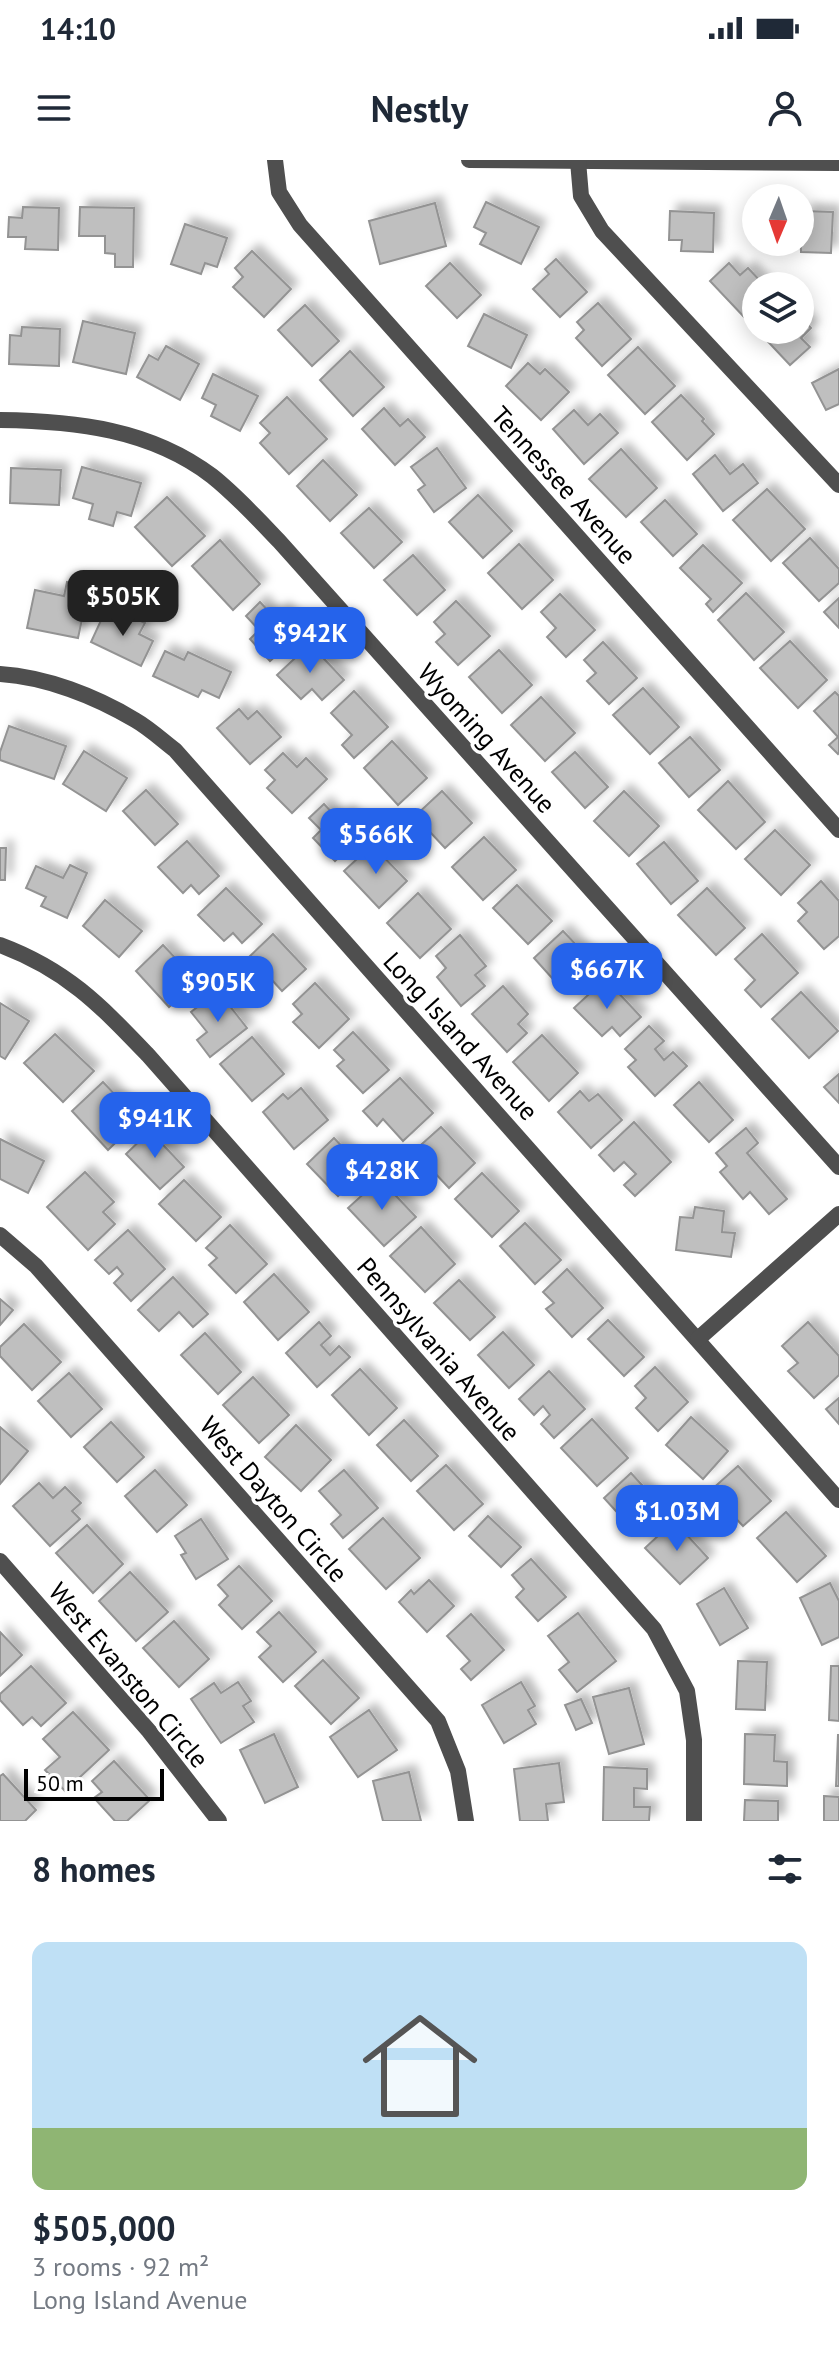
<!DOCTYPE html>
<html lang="en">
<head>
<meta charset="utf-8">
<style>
  :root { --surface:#fff; --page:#f2f2f3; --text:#1f2937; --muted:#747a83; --accent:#2563eb }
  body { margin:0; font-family:"PT Sans",sans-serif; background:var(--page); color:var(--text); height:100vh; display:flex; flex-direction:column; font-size:30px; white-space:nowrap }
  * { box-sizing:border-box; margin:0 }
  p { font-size:26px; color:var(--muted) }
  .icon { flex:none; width:44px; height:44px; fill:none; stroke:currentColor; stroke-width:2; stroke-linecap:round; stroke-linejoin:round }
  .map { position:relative; height:1661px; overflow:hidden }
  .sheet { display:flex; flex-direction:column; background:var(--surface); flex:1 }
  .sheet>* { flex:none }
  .needle { width:52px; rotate:182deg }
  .buttons { position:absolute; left:742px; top:24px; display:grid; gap:16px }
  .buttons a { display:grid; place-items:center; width:72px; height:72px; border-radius:50%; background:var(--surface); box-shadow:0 4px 20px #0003; font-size:40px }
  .scale { position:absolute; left:24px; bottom:20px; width:140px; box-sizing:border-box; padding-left:8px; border:4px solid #000; border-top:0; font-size:22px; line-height:28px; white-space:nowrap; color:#000; -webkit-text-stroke:6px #fff; paint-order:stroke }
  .price { position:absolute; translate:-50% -68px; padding:0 18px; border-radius:16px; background:var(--accent); color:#fff; font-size:26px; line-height:52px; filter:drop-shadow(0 2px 4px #0008) }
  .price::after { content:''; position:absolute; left:50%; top:48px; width:24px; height:18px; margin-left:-12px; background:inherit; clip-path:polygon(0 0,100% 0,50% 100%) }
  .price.on { background:#222; color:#fff }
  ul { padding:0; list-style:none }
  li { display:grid; align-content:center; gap:16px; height:424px; padding:0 32px }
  li span { display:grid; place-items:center; height:248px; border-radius:16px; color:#555 }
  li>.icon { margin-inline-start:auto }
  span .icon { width:144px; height:144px; fill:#fffc; stroke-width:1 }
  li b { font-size:34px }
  h2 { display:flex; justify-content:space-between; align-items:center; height:96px; padding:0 32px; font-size:34px }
  .status { display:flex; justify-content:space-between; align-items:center; height:56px; padding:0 40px; background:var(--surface); direction:ltr }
  .status svg { height:22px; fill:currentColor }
  header { display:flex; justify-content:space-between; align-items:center; height:104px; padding:0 32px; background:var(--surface); font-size:36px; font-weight:700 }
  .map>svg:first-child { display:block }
  .building { fill:#bfbfbf; stroke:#939393; stroke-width:2; filter:url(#shadow) }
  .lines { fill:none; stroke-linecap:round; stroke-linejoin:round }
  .minor { stroke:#4f4f4f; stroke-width:16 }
  .labels { text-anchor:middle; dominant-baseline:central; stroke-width:7; stroke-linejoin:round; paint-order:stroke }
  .street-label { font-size:26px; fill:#000; stroke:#fff }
</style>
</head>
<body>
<div class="status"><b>14:10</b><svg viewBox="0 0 49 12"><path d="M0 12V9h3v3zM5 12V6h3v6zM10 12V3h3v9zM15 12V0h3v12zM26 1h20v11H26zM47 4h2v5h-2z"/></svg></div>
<header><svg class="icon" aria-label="menu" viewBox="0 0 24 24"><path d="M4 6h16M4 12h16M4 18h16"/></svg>Nestly<svg class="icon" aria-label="person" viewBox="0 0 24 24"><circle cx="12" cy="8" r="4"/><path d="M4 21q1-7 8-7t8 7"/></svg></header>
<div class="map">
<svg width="839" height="1661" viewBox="0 0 839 1661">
  <defs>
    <filter id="shadow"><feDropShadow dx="7" dy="-7" stdDeviation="4" flood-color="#0004"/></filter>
  </defs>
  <rect width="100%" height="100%" fill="#fff"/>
  <g class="building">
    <path d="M486,42L539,67L521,104L480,84L486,73L474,67Z"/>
    <path d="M435,43L446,86L380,104L369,61Z"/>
    <path d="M23,47L59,48L58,90L25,89L26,77H8L9,57L22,58Z"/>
    <path d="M80,47L134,48L133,107H115V94L105,93V76H79Z"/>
    <path d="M670,51L714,53L713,92L681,91L682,80H669Z"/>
    <path d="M805,51L833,52L831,93L801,92L800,61H805Z"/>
    <path d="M185,64L227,78L217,107L205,103L201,114L171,104Z"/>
    <path d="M252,91L291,129L264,157L233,127L243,117L235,108Z"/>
    <path d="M556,99L587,132L560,157L533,129L549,114L545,109Z"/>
    <path d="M450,103L481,135L457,158L426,126Z"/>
    <path d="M729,103L740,115L748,108L765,126H756V150L746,159L710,121Z"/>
    <path d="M598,143L631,179L602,206L576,178L584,170L577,162Z"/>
    <path d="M305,145L339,181L312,206L278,170Z"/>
    <path d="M484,154L527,175L511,208L468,186Z"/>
    <path d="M800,156L811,168L801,178L810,187L790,205L757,170H800Z"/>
    <path d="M83,161L135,173L126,214L73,202Z"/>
    <path d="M22,167L60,169L59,206L9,204L10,175L21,176Z"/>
    <path d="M166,186L199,204L180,240L137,217L149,195L158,200Z"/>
    <path d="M638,187L675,226L645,254L608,215Z"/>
    <path d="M350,191L384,227L353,256L320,220Z"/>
    <path d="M528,203L540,214L545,209L569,232L541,260L506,226Z"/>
    <path d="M839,209V244L826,250L812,223Z"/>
    <path d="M213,214L258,236L240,271L211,256L216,245L202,238Z"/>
    <path d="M681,235L704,259L702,261L714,274L687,300L652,262Z"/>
    <path d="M287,237L327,279L289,314L260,283L270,273L260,263Z"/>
    <path d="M384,248L400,266L408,259L425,277L395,305L362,269Z"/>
    <path d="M574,250L588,265L600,254L618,273L584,304L553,269Z"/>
    <path d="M437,288L466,328L434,352L418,330L425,325L411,307Z"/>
    <path d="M621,289L657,328L626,357L589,319Z"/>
    <path d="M715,295L730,314L743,304L758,323L723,351L693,314Z"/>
    <path d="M323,300L357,335L330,361L297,326Z"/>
    <path d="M82,307L141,323L131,356L117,352L113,366L89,359L93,344L73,338Z"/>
    <path d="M11,308L61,310L59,345L10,343Z"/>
    <path d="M767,329L805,369L771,401L733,360Z"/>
    <path d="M478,335L512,371L483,398L449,362Z"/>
    <path d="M167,337L205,376L172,406L135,367Z"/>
    <path d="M665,340L697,374L673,396L641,362Z"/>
    <path d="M369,348L402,382L374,408L341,373Z"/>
    <path d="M810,378L839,409V423L819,441L783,403Z"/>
    <path d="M220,380L260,424L233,450L192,406Z"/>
    <path d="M519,384L553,420L522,449L488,413Z"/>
    <path d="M703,385L742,423L713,452L706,444L711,439L680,408Z"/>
    <path d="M413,395L445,430L417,455L384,420Z"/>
    <path d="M67,422L89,426L78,478L27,468L35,430L64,436Z"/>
    <path d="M746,433L784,472L754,500L718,460Z"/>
    <path d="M560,434L595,470L566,497L547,477L556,468L541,452Z"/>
    <path d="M839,438V468L824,452Z"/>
    <path d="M456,441L490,476L458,505L436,482L445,474L434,462Z"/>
    <path d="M260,442L274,457L282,449L303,471L270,501L250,479L259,470L246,456Z"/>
    <path d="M120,451L145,463L139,474L153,481L141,506L91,482L103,456L115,462Z"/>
    <path d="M790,481L827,520L798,548L760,508Z"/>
    <path d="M603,482L637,518L609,544L587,521L596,513L584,500Z"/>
    <path d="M310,484L344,520L322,540L312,529L301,539L277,515Z"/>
    <path d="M499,490L532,525L502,553L469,517Z"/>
    <path d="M165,491L184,500L188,492L231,512L219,538L202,530L198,537L153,516Z"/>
    <path d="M643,528L679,567L650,594L613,555Z"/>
    <path d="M354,531L388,567L354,598L342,585L352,575L331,553Z"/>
    <path d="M835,532L839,536V593L838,594L829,585L838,577L814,551Z"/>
    <path d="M541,537L575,573L545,601L511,565Z"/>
    <path d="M239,549L248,559L257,551L281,577L250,604L217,568Z"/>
    <path d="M9,566L66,586L54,619L0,600V592Z"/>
    <path d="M690,577L720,610L689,637L659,603Z"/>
    <path d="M392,581L427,618L398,645L364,608Z"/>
    <path d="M84,591L127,618L106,651L63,624Z"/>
    <path d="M575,592L608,627L585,648L552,612Z"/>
    <path d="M283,593L297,607L306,598L327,619L292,653L267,628L275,620L265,610Z"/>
    <path d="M728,621L765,662L736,689L698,650Z"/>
    <path d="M146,630L178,664L155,685L123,651Z"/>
    <path d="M442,631L472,663L445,688L415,656Z"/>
    <path d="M624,631L659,666L629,696L594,661Z"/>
    <path d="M324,644L338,659L346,652L365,673L335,701L313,678L321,670L309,658Z"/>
    <path d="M775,670L810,705L781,735L745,699Z"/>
    <path d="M484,677L516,710L483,740L452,707Z"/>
    <path d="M187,681L219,716L199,734L191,725L183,733L158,707Z"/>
    <path d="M664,682L698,721L671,744L637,704Z"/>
    <path d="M372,685L407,721L379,748L344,711Z"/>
    <path d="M0,688H6L5,720H0Z"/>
    <path d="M70,705L87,713L67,758L41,746L46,737L26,728L36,706L63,718Z"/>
    <path d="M821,721L839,741V776L824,789L798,761L807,752L798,743Z"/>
    <path d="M517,725L552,761L528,784L493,748Z"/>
    <path d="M226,728L262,764L242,783L233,773L224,781L198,755Z"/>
    <path d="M707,728L745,768L716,795L678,755Z"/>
    <path d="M418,733L451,769L420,798L387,763Z"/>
    <path d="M105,740L142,771L119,797L83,766Z"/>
    <path d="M563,771L599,809L578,828L570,819L561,828L534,798Z"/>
    <path d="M273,774L306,809L282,831L250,796Z"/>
    <path d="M762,774L798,813L761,847L745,830L755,820L735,799Z"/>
    <path d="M460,775L486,806L475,815L485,826L461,846L437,817L446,808L436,796Z"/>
    <path d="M163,785L197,821L169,847L136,811Z"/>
    <path d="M315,823L349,859L319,888L293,862L302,854L293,844Z"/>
    <path d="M601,823L609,831L613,827L641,857L620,876L612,867L602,876L574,848Z"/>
    <path d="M503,826L528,854L518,864L527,873L507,892L472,854Z"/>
    <path d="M218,831L247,868L210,897L197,880L207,872L191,852Z"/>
    <path d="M801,832L838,871L809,898L772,859Z"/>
    <path d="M0,843L29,861L5,899L0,896Z"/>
    <path d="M649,866L664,881L655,889L664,900L673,892L687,906L655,936L628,907L636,900L625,889Z"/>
    <path d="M353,872L389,910L363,933L337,906L344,900L334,890Z"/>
    <path d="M55,874L94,911L63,942L24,903Z"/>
    <path d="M542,875L578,913L549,941L513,902Z"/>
    <path d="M252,877L284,914L252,941L220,904Z"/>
    <path d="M839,914V943L824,927Z"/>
    <path d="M400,918L433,953L403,981L383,959L377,966L363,951Z"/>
    <path d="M103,922L139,960L108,990L72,951Z"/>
    <path d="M699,922L733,960L709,982L674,945Z"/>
    <path d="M301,928L328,960L294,989L263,952L283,934L288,939Z"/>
    <path d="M580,931L589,941L598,934L622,960L591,988L558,952Z"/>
    <path d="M634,962L671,1002L635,1036L624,1025L636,1014L624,1002L614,1011L599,995Z"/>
    <path d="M441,967L475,1003L449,1028L414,991Z"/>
    <path d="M746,968L758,983L747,993L787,1039L769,1054L750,1032L743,1039L720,1012L727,1006L716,993Z"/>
    <path d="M150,971L184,1007L160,1029L126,994Z"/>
    <path d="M334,978L365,1011L338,1036L307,1004Z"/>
    <path d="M0,979L44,1001L28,1033L0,1019Z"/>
    <path d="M85,1012L114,1042L103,1052L115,1064L88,1090L47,1047Z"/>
    <path d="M482,1013L519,1051L492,1077L455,1039Z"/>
    <path d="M380,1019L416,1057L384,1086L348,1048Z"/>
    <path d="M184,1020L221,1057L196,1081L159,1044Z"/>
    <path d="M695,1047L724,1051L722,1072L735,1073L731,1097L676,1090L680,1057L693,1058Z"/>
    <path d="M525,1063L561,1100L535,1124L500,1086Z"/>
    <path d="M230,1065L267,1104L236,1133L209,1105L217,1098L206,1088Z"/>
    <path d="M421,1067L455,1104L425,1132L390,1096Z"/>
    <path d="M128,1070L165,1109L131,1141L114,1123L123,1114L117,1107L109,1114L95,1100Z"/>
    <path d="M567,1109L603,1148L572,1177L546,1149L554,1143L543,1132Z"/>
    <path d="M274,1114L309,1152L278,1180L244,1142Z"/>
    <path d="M173,1117L208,1154L193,1167L179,1152L159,1171L138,1150Z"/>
    <path d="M459,1120L495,1157L470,1180L434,1143Z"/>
    <path d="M0,1139L13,1150L0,1165Z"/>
    <path d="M608,1160L644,1197L624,1216L588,1179Z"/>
    <path d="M319,1162L331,1176L321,1185L330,1195L339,1186L350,1197L317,1227L286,1193Z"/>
    <path d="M808,1162L839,1196V1215L814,1238L788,1211L798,1203L782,1186Z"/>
    <path d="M24,1164L61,1202L32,1230L0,1196V1187Z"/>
    <path d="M503,1172L534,1205L509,1228L478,1195Z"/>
    <path d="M205,1173L241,1212L218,1234L181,1195Z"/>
    <path d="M655,1207L688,1242L658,1271L636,1248L646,1238L635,1226Z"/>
    <path d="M360,1209L397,1248L369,1275L332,1235Z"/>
    <path d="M549,1211L585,1249L554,1278L541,1264L550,1255L543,1246L534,1255L519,1239Z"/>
    <path d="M69,1213L102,1249L71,1277L38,1241Z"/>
    <path d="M253,1217L289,1255L259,1283L223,1245Z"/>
    <path d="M839,1238V1264L826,1249Z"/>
    <path d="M691,1257L728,1291L703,1319L666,1285Z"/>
    <path d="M592,1259L628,1298L597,1326L561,1288Z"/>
    <path d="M404,1260L438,1296L411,1321L377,1285Z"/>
    <path d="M111,1262L144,1297L117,1322L84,1287Z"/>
    <path d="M296,1265L331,1300L301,1331L265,1297Z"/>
    <path d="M0,1267L28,1291L0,1324Z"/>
    <path d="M446,1305L483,1344L454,1370L417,1331Z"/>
    <path d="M738,1306L771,1341L743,1366L710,1331Z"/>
    <path d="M155,1310L187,1345L157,1372L125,1336Z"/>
    <path d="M344,1310L378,1348L343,1378L331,1364L341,1355L319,1331Z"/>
    <path d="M631,1313L663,1348L636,1373L604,1338Z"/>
    <path d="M39,1323L53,1338L65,1327L81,1343L72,1351L80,1359L50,1386L13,1346Z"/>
    <path d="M786,1352L826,1396L797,1422L757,1378Z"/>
    <path d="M488,1356L521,1387L501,1407L469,1376Z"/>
    <path d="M383,1358L420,1398L386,1429L349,1389Z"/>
    <path d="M201,1359L228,1399L196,1419L181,1395L186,1393L175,1376Z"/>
    <path d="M674,1361L708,1398L680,1424L645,1388Z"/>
    <path d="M87,1365L123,1404L93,1433L56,1393Z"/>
    <path d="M531,1399L566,1437L538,1461L516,1437L524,1429L512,1415Z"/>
    <path d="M239,1406L272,1441L242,1469L219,1445L228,1436L218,1425Z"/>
    <path d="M130,1412L168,1452L136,1481L99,1441Z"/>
    <path d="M429,1420L454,1446L427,1472L399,1442L411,1430L414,1434Z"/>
    <path d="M830,1423L839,1441V1477L822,1485L800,1438Z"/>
    <path d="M724,1428L748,1468L720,1485L697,1444Z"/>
    <path d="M279,1452L316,1492L283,1522L259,1497L271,1486L257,1472Z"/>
    <path d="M578,1453L616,1501L577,1532L559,1510L569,1502L548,1476Z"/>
    <path d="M471,1454L504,1490L471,1520L461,1509L470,1501L447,1476Z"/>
    <path d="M174,1461L209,1499L179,1527L143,1488Z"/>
    <path d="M0,1472L22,1495L0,1516Z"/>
    <path d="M323,1500L359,1538L331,1564L295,1526Z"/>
    <path d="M738,1501L767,1502L765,1550L736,1549Z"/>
    <path d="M31,1506L66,1543L41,1566L32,1557L23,1565L0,1540V1534Z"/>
    <path d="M831,1506H839V1561L829,1560Z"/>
    <path d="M238,1522L251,1541L243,1546L254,1562L221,1583L191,1539L214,1523L221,1533Z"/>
    <path d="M521,1522L535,1546L528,1550L536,1564L504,1583L482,1545Z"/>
    <path d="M629,1528L644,1584L609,1594L593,1537Z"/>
    <path d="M581,1539L592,1563L576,1570L565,1545Z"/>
    <path d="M369,1550L397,1590L358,1617L330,1577Z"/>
    <path d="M73,1552L109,1590L65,1631L45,1610L60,1597L43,1579Z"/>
    <path d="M274,1574L298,1627L265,1643L240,1590Z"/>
    <path d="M745,1574L775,1575L774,1601L787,1602V1626L744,1624Z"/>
    <path d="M838,1575H839V1626H836Z"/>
    <path d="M114,1601L150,1640L127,1661H115L94,1638L102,1632L92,1621Z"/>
    <path d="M559,1603L564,1642L546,1644L548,1661H520L514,1609Z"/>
    <path d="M604,1607L647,1609V1629L634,1628V1647H650L649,1661H603Z"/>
    <path d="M409,1612L421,1661H383L373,1621Z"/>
    <path d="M3,1614L36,1650L25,1661H0V1616Z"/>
    <path d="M824,1636L839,1637V1661H824Z"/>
    <path d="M745,1640L778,1641V1661H744Z"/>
  </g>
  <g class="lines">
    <g class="minor">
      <path d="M275,0L279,32L300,65L839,670"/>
      <path d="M469,0L839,3"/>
      <path d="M578,1L581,36L602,71L839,325"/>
      <path d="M0,260C75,261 150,269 212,316C236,335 257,358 279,381L839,1007"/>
      <path d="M0,514C46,517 95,536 135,560C149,568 162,580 175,590L839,1340"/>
      <path d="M0,785C67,810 100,845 148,895L654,1469L687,1531L694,1580V1661"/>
      <path d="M0,1075L36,1106L438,1561L458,1611L466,1661"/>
      <path d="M698,1179L839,1054"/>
      <path d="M0,1401L149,1571L219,1661"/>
    </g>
  </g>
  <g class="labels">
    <g class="street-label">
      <text transform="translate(564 325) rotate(48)">Tennessee Avenue</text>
      <text transform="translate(487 578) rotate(48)">Wyoming Avenue</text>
      <text transform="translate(461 876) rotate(48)">Long Island Avenue</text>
      <text transform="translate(439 1189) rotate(49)">Pennsylvania Avenue</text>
      <text transform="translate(274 1339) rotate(49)">West Dayton Circle</text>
      <text transform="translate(129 1515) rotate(50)">West Evanston Circle</text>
    </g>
  </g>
</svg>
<div class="buttons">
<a><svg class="needle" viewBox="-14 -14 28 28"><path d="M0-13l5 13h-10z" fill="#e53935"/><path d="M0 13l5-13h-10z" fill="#747a83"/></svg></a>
<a><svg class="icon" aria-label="layers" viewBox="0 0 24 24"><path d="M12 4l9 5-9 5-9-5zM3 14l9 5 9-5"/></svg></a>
</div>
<div class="scale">50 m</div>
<b class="price on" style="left:123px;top:478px">$505K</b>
<b class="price" style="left:310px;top:515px">$942K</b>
<b class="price" style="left:376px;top:716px">$566K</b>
<b class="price" style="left:607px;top:851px">$667K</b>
<b class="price" style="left:218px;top:864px">$905K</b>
<b class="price" style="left:155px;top:1000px">$941K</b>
<b class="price" style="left:382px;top:1052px">$428K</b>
<b class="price" style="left:677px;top:1393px">$1.03M</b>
</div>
<section class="sheet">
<h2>8 homes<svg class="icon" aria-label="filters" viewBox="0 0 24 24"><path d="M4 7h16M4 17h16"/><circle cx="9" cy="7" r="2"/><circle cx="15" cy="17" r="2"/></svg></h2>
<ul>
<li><span style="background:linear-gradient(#bfe0f5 75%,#8fb573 0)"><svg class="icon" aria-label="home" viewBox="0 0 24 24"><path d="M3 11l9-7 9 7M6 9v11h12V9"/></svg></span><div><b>$505,000</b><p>3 rooms · 92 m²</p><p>Long Island Avenue</p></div></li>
</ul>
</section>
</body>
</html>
